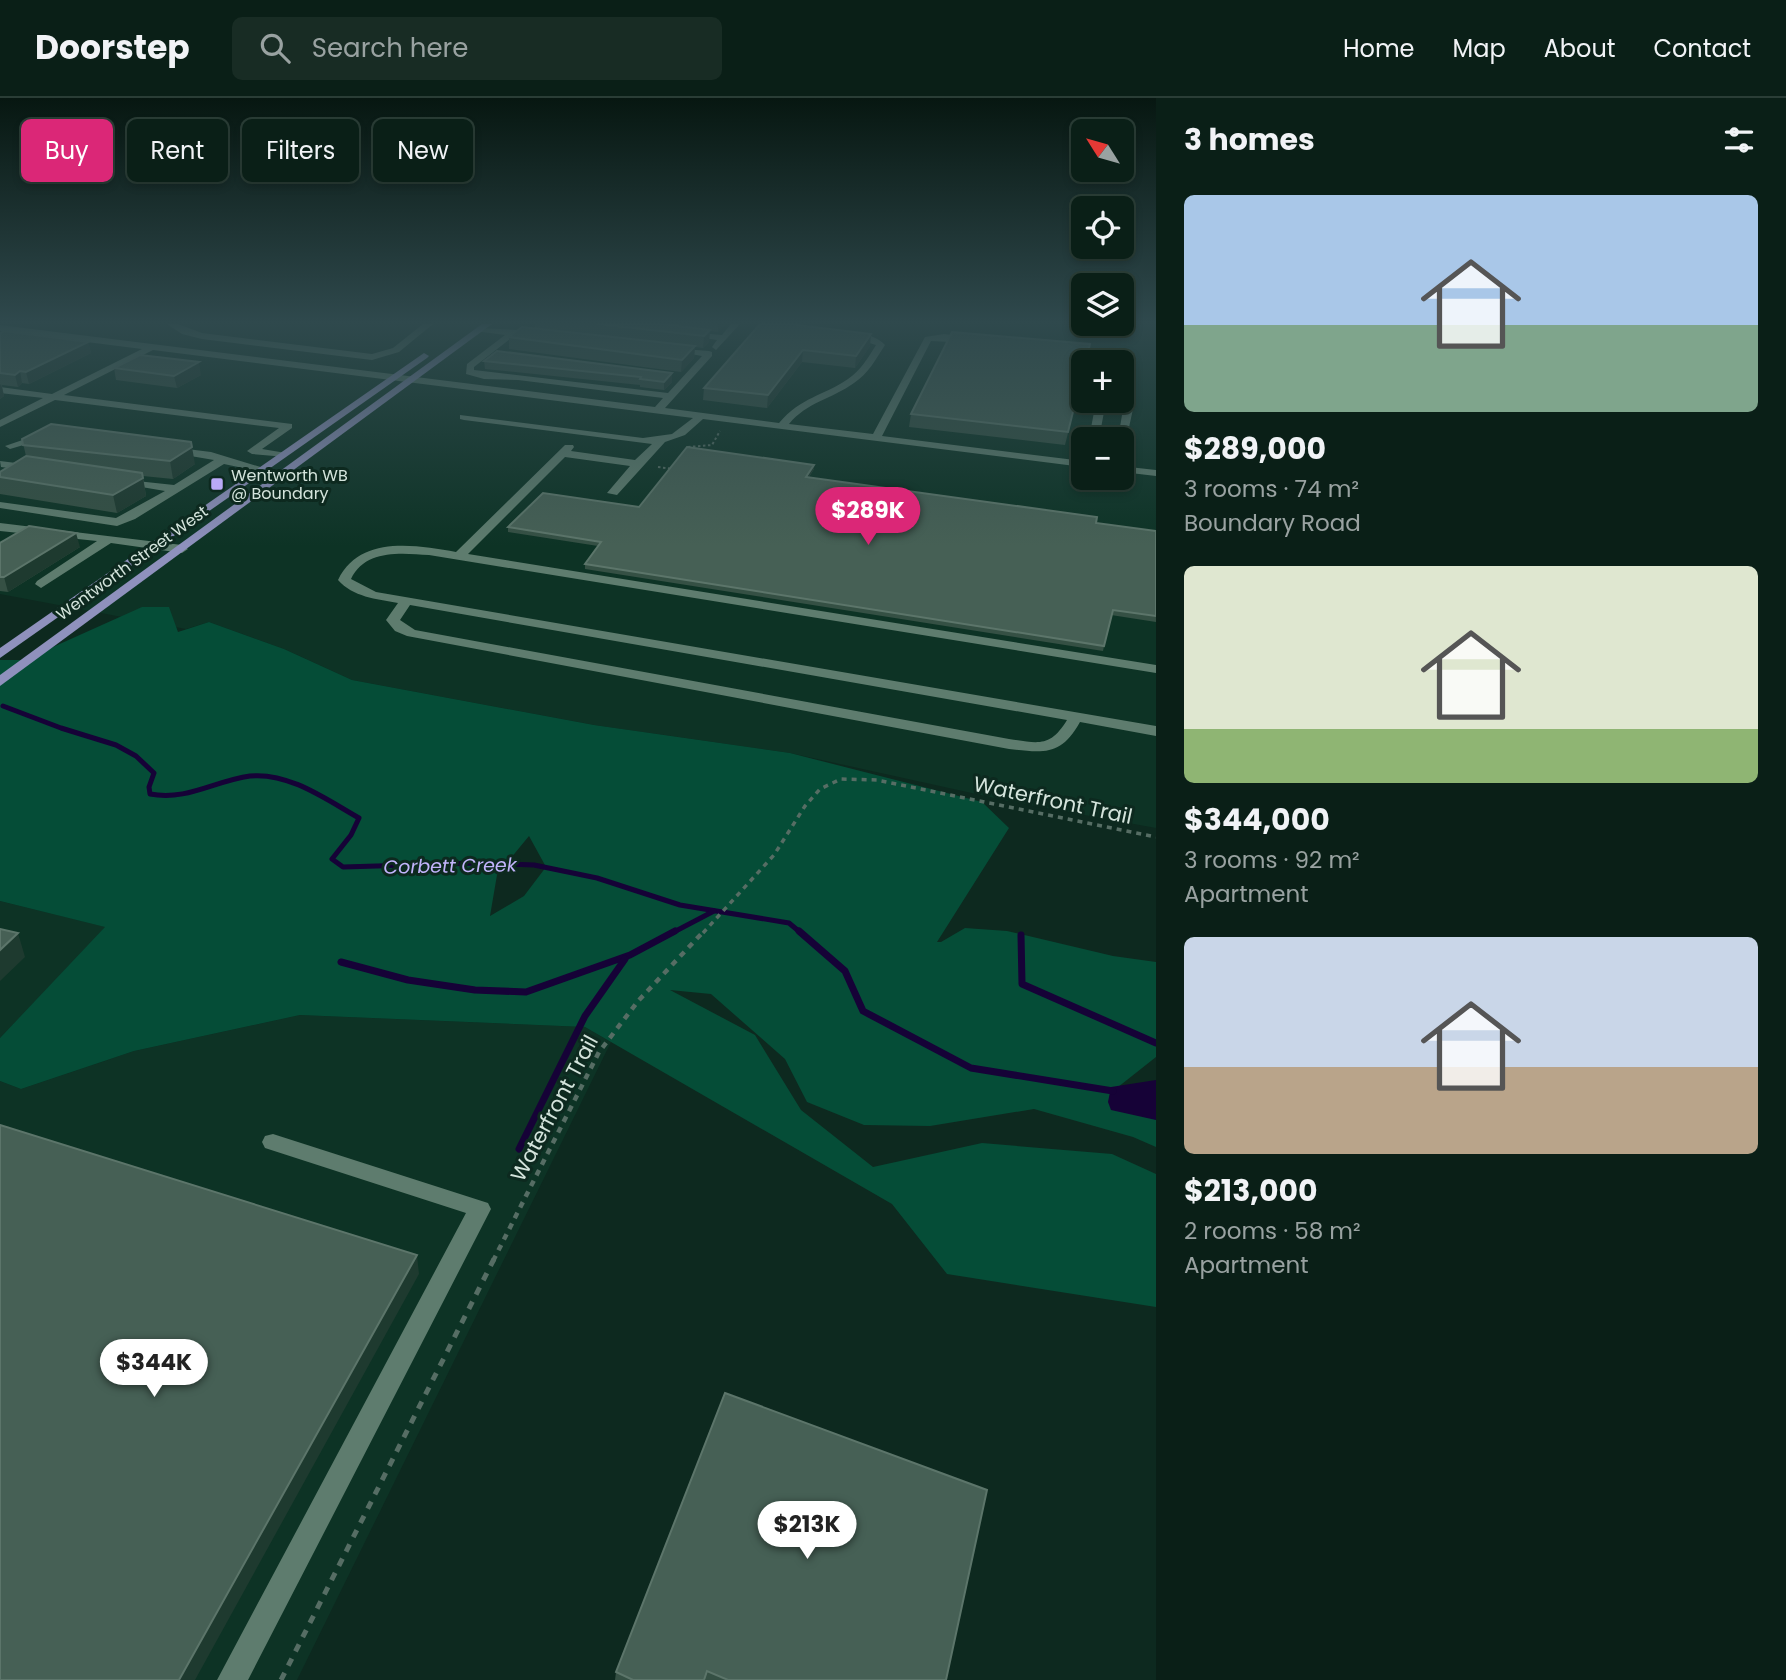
<!DOCTYPE html>
<html lang="en">
<head>
<meta charset="utf-8">
<style>
  :root { --surface:#0a1f17; --page:#182c24; --text:#f1f3f6; --muted:#99a2a1; --line:#2a3d36; --accent:#db2777 }
  body { margin:0; font-family:Poppins,sans-serif; background:var(--page); color:var(--text); height:100vh; display:flex; flex-direction:column; font-size:26px; white-space:nowrap }
  * { box-sizing:border-box; margin:0 }
  p { font-size:23px; color:var(--muted) }
  .icon { flex:none; width:38px; height:38px; fill:none; stroke:currentColor; stroke-width:2; stroke-linecap:round; stroke-linejoin:round }
  .map { position:relative; flex:1; overflow:hidden }
  .details { display:flex; flex-direction:column; background:var(--surface); width:630px }
  .details>* { flex:none }
  .top-card { position:absolute; left:21px; top:21px; width:665px; height:63px; display:flex; gap:14px }
  .needle { width:46px; rotate:307deg }
  .buttons { position:absolute; left:1071px; top:21px; display:grid; gap:14px }
  .buttons a { display:grid; place-items:center; width:63px; height:63px; border-radius:10px; background:var(--surface); box-shadow:0 4px 10px #0003,0 0 0 2px var(--line); font-size:35px }
  .price { position:absolute; translate:-50% -60px; padding:0 16px; border-radius:24px; background:#fff; color:#222; font-size:23px; line-height:46px; filter:drop-shadow(0 2px 4px #0008) }
  .price::after { content:''; position:absolute; left:50%; top:42px; width:21px; height:16px; margin-left:-10px; background:inherit; clip-path:polygon(0 0,100% 0,50% 100%) }
  .price.active { background:var(--accent); color:#fff }
  ul { padding:0; list-style:none }
  li { display:grid; align-content:center; gap:14px; height:371px; padding:0 28px }
  li span { display:grid; place-items:center; height:217px; border-radius:10px; color:#555 }
  li>.icon { margin-inline-start:auto }
  span .icon { width:126px; height:126px; fill:#fffc; stroke-width:1 }
  li b { font-size:30px }
  h2 { display:flex; justify-content:space-between; align-items:center; height:84px; padding:0 28px; font-size:30px }
  .tag { padding:0 24px; border-radius:10px; background:var(--surface); box-shadow:0 4px 10px #0003,0 0 0 2px var(--line); font-size:24px; line-height:63px }
  .tag.active { background:var(--accent); color:#fff }
  header { display:flex; align-items:center; gap:42px; box-sizing:border-box; height:98px; padding:0 35px; background:var(--surface); border-bottom:2px solid var(--line) }
  header strong { font-size:33px }
  nav { display:flex; gap:38px; margin-inline-start:auto; font-size:24px }
  .search { width:490px; height:63px; background:var(--page); display:flex; align-items:center; gap:18px; box-sizing:border-box; padding:0 24px; border-radius:10px; color:var(--muted); font-size:26px }
  main { display:flex; flex:1; min-height:0 }
  .map>svg:first-child { display:block }
  .built { fill:#0d3325; fill-rule:evenodd }
  .green { fill:#054d37; fill-rule:evenodd }
  .water { fill:#160237 }
  .lines { fill:none; stroke-linecap:round; stroke-linejoin:round }
  .stream-far1 { stroke:#160237; stroke-width:5 }
  .stream { stroke:#160237; stroke-width:7 }
  .path-far3 { stroke:#566d64; stroke-width:2; stroke-dasharray:2.5 2.5; stroke-linecap:butt }
  .path-far2 { stroke:#566d64; stroke-width:3.5; stroke-dasharray:5 5; stroke-linecap:butt }
  .path-far1 { stroke:#566d64; stroke-width:4.5; stroke-dasharray:6 6; stroke-linecap:butt }
  .path { stroke:#566d64; stroke-width:5; stroke-dasharray:8 8; stroke-linecap:butt }
  .minor { fill:#5e7c6e; fill-rule:evenodd }
  .major { fill:#8f91bd; fill-rule:evenodd }
  .wall { fill:#355044 }
  .shaded-wall { fill:#1e3a2f }
  .building { fill:#466055; stroke:#5c756a; stroke-width:2 }
  .poi-dot { fill:#baaaf7; stroke:#0d291f; stroke-width:2.5 }
  .labels { text-anchor:middle; dominant-baseline:central; stroke-width:6; stroke-linejoin:round; paint-order:stroke }
  .far-poi-label { font-size:16px; fill:#d4e4dc; stroke:#0d291f; text-anchor:start }
  .far-street-label { font-size:16px; fill:#d4e4dc; stroke:#0d291f }
  .water-label { font-size:19px; font-style:italic; fill:#c2b4fb; stroke:#0d291f }
  .near-street-label { font-size:21px; fill:#d4e4dc; stroke:#0d291f }
</style>
</head>
<body>
<header>
<strong>Doorstep</strong>
<div class="search"><svg class="icon" aria-label="search" viewBox="0 0 24 24"><circle cx="10" cy="10" r="6"/><path d="M15 15l6 6"/></svg>Search here</div>
<nav><a>Home</a><a>Map</a><a>About</a><a>Contact</a></nav>
</header>
<main>
<div class="map">
<svg width="1156" height="1582" viewBox="0 0 1156 1582">
  <rect width="100%" height="100%" fill="#0d291f"/>
  <g class="built">
    <path d="M0,226H1156V730L1008,703L790,655L594,627L352,582L284,551L209,524L186,531L0,496ZM1083,264H1122V303H1083ZM1083,341H1122V380H1083Z"/>
    <path d="M0,803L106,829L0,940Z"/>
    <path d="M300,917L585,929L611,944L297,1582H0V983L21,991L134,953Z"/>
  </g>
  <path class="green" d="M142,509H169L178,534L209,524L284,551L352,582L594,627L790,655L982,704L1009,730L937,844H941L965,830L1007,833L1113,858L1156,864V959L1113,993L1156,997V1049L1133,1039L1034,1011L930,1028L864,1027L807,1004L785,961L711,896L670,892L755,937L801,1012L873,1069L982,1045L1112,1056L1156,1076V1209L947,1176L892,1106L585,929L300,917L134,953L21,991L0,983V940L105,829L0,803V562H24ZM529,738L546,769L524,798L490,818L497,777Z"/>
  <path class="water" d="M1156,982V1022L1111,1012L1108,1004L1111,989Z"/>
  <g class="lines">
    <g class="stream-far1">
      <path d="M3,608L61,630L116,647L136,658L154,675L149,689L150,696C187,703 214,683 250,678C289,674 327,702 359,720L351,737L332,761L343,769L479,765L534,767L597,780L680,807L789,825L801,835"/>
      <path d="M672,835L714,813"/>
    </g>
    <g class="stream">
      <path d="M799,833L845,873L863,913L971,970L1113,993"/>
      <path d="M1021,837L1022,886L1156,945"/>
      <path d="M341,864L408,882L475,892L526,894L630,857L675,833"/>
      <path d="M519,1051L585,918L625,861"/>
    </g>
    <g class="path-far3">
      <path d="M688,349L712,347L720,333"/>
      <path d="M658,369L673,371"/>
    </g>
    <path class="path-far2" d="M703,835L774,757L805,708L820,691L841,681L877,682L1156,739"/>
    <path class="path-far1" d="M493,1163L599,954L639,902L704,833"/>
    <path class="path" d="M281,1582L494,1161"/>
    <g class="minor">
      <path d="M167,226H178L202,235L372,256L393,250L423,226H433L399,254L372,262L202,241L182,236Z"/>
      <path d="M731,226H740L716,252L712,249L717,242L683,237L687,234L722,237Z"/>
      <path d="M0,227L655,309L663,300L518,282L484,281L466,276L467,266L505,237L475,233L479,230L537,233L541,236L537,239L515,237L474,269V272L668,295L702,258L669,252L670,250L709,253L712,254V258L665,310L779,325C801,299 823,298 848,281C861,272 868,260 876,247L843,237C855,232 876,237 885,247C876,261 868,276 854,285C832,301 807,304 789,326L873,336L925,239L944,236L974,240L975,242L971,245L931,243L882,338L1083,363V369L703,321L685,337L665,344L617,397L607,395L630,368L565,359L468,456L1156,567V575L429,457C401,455 365,451 351,481L376,494L1156,628V638L1080,624C1061,658 1044,655 1009,651L407,538L395,533L386,522L398,505C376,501 353,499 338,482C360,437 415,447 456,454L565,347H573L574,349L571,353L635,362L652,346L464,322L460,321V317L643,340L672,336L693,320L153,252L64,297L292,326V330L262,351L286,355V359L252,356L247,353L279,330L55,302L0,329V322L43,300L0,295V289L52,296L142,251L0,233ZM410,507L1067,622C1050,650 1038,645 1009,641L415,532L400,522Z"/>
      <path d="M1065,248L1105,252L1115,258L1114,264H1105L1103,257L1062,253L1061,251Z"/>
      <path d="M1096,303H1106L1099,341H1089Z"/>
      <path d="M1128,308L1133,311L1128,334L1129,369L1156,372V378L1122,374V341H1118L1123,311Z"/>
      <path d="M43,335L48,338L47,340L10,351L5,348Z"/>
      <path d="M171,349L211,354L267,371L262,374L224,366L135,421L117,428L0,410V404L116,420L165,393L118,385V381L174,387L214,362L167,354V350Z"/>
      <path d="M0,363L32,367L37,370L32,373L1,369Z"/>
      <path d="M0,425L182,447L188,451L182,455L111,445L41,490L35,486L37,483L97,443L0,433Z"/>
      <path d="M273,1036L488,1105L491,1111L248,1582H217L466,1115L265,1050L262,1044L265,1038Z"/>
    </g>
    <g class="major">
      <path d="M482,226H492L0,588V577Z"/>
      <path d="M424,255L429,258L427,260L0,560V550Z"/>
    </g>
  </g>
  <g class="wall">
    <path d="M535,226H725L718,234L710,233L709,244L703,250L695,249L694,260L681,274L509,251V239L535,230Z"/>
    <path d="M804,228L870,248L855,270L802,264L767,310L703,302L704,290Z"/>
    <path d="M0,235L88,244L91,255L29,286L22,285L18,289L2,287L4,298L0,301Z"/>
    <path d="M484,263L672,275V284L664,292L640,289V287L485,271Z"/>
    <path d="M114,270L201,277L177,290L116,282Z"/>
    <path d="M1083,275L1065,347L909,329L911,316Z"/>
    <path d="M22,341L195,366L173,381L143,378L146,398L117,415L0,396V374L26,358Z"/>
    <path d="M814,367V371L809,379L1096,425L1156,433V524L1111,517L1103,553L585,471V466L598,448L508,434V429L639,409Z"/>
    <path d="M0,445L80,449L8,494L0,493Z"/>
    <path d="M725,1295L946,1582H615L616,1574Z"/>
  </g>
  <g class="shaded-wall">
    <path d="M718,226H725L718,234Z"/>
    <path d="M710,232L709,244L703,250L704,238Z"/>
    <path d="M871,236L870,248L855,270L856,258Z"/>
    <path d="M88,244L91,255L29,286L26,274Z"/>
    <path d="M695,248L694,260L681,274L682,262Z"/>
    <path d="M803,252L802,264L767,310L768,297Z"/>
    <path d="M199,264L201,277L177,290L174,278Z"/>
    <path d="M20,273L22,285L18,289L15,277Z"/>
    <path d="M672,275V284L664,292V284Z"/>
    <path d="M1,286L4,298L0,301V287Z"/>
    <path d="M192,349L195,366L173,381L170,363Z"/>
    <path d="M814,367V371L806,383V379Z"/>
    <path d="M142,375L146,398L117,415L113,397Z"/>
    <path d="M76,435L80,449L8,494L4,479Z"/>
    <path d="M18,835L25,859L0,883V852Z"/>
    <path d="M417,1157L419,1176L195,1582H179Z"/>
  </g>
  <g class="building">
    <path d="M598,226H662L710,232L704,238Z"/>
    <path d="M760,226H798L797,227L871,236L856,258L803,252L768,297L704,290Z"/>
    <path d="M522,229L695,248L682,262L509,239Z"/>
    <path d="M4,233L88,244L26,274L20,273L15,277L0,275V235Z"/>
    <path d="M952,234L1090,246L1086,264H1083V274L1068,334L911,316Z"/>
    <path d="M497,253L672,275L664,284L640,281L641,279L484,263Z"/>
    <path d="M140,257L199,264L174,278L114,270Z"/>
    <path d="M51,326L191,344L192,349L170,363L23,347L22,341Z"/>
    <path d="M687,349L814,367L806,379L1097,419L1096,425L1156,433V518L1113,512L1104,548L585,466L601,444L508,429L543,395L639,409Z"/>
    <path d="M26,358L142,375L143,380L113,397L0,379V374Z"/>
    <path d="M29,428L76,435L4,479H0V445Z"/>
    <path d="M0,831L18,835L0,852Z"/>
    <path d="M0,1027L417,1157L179,1582H0Z"/>
    <path d="M725,1295L987,1392L946,1582H728L707,1573L704,1582H633L616,1574Z"/>
  </g>
  <linearGradient id="sky" x2="0" y2="1"><stop stop-color="#071711"/><stop offset="0.5" stop-color="#2f494d"/><stop offset="1" stop-color="#2f494d" stop-opacity="0"/></linearGradient>
  <rect width="1156" height="448" fill="url(#sky)"/>
  <rect class="poi-dot" x="210" y="379" width="14" height="14" rx="3.5"/>
  <g class="labels">
    <g class="far-poi-label">
      <text x="231" y="377">Wentworth WB<tspan x="231" dy="18">@ Boundary</tspan></text>
    </g>
    <g class="far-street-label">
      <text transform="translate(132 465) rotate(-36)">Wentworth Street West</text>
    </g>
    <g class="water-label">
      <text transform="translate(450 768) rotate(-1)">Corbett Creek</text>
    </g>
    <g class="near-street-label">
      <text transform="translate(1053 702) rotate(12)">Waterfront Trail</text>
      <text transform="translate(554 1010) rotate(-62)">Waterfront Trail</text>
    </g>
  </g>
</svg>
<div class="buttons">
<a><svg class="needle" viewBox="-14 -14 28 28"><path d="M0-13l5 13h-10z" fill="#e53935"/><path d="M0 13l5-13h-10z" fill="#99a2a1"/></svg></a>
<a><svg class="icon" aria-label="locate" viewBox="0 0 24 24"><circle cx="12" cy="12" r="6"/><path d="M12 2v4M12 18v4M2 12h4M18 12h4"/></svg></a>
<a><svg class="icon" aria-label="layers" viewBox="0 0 24 24"><path d="M12 4l9 5-9 5-9-5zM3 14l9 5 9-5"/></svg></a>
<a>+</a>
<a>−</a>
</div>
<b class="price active" style="left:868px;top:449px">$289K</b>
<b class="price" style="left:154px;top:1301px">$344K</b>
<b class="price" style="left:807px;top:1463px">$213K</b>
<div class="top-card">
<a class="tag active">Buy</a>
<a class="tag">Rent</a>
<a class="tag">Filters</a>
<a class="tag">New</a>
</div>
</div>
<section class="details">
<h2>3 homes<svg class="icon" aria-label="filters" viewBox="0 0 24 24"><path d="M4 7h16M4 17h16"/><circle cx="9" cy="7" r="2"/><circle cx="15" cy="17" r="2"/></svg></h2>
<ul>
<li><span style="background:linear-gradient(#a9c7e8 60%,#7fa58c 0)"><svg class="icon" aria-label="home" viewBox="0 0 24 24"><path d="M3 11l9-7 9 7M6 9v11h12V9"/></svg></span><div><b>$289,000</b><p>3 rooms · 74 m²</p><p>Boundary Road</p></div></li>
<li><span style="background:linear-gradient(#dfe7d0 75%,#8fb573 0)"><svg class="icon" aria-label="home" viewBox="0 0 24 24"><path d="M3 11l9-7 9 7M6 9v11h12V9"/></svg></span><div><b>$344,000</b><p>3 rooms · 92 m²</p><p>Apartment</p></div></li>
<li><span style="background:linear-gradient(#c9d6e8 60%,#b9a48a 0)"><svg class="icon" aria-label="home" viewBox="0 0 24 24"><path d="M3 11l9-7 9 7M6 9v11h12V9"/></svg></span><div><b>$213,000</b><p>2 rooms · 58 m²</p><p>Apartment</p></div></li>
</ul>
</section>
</main>
</body>
</html>
